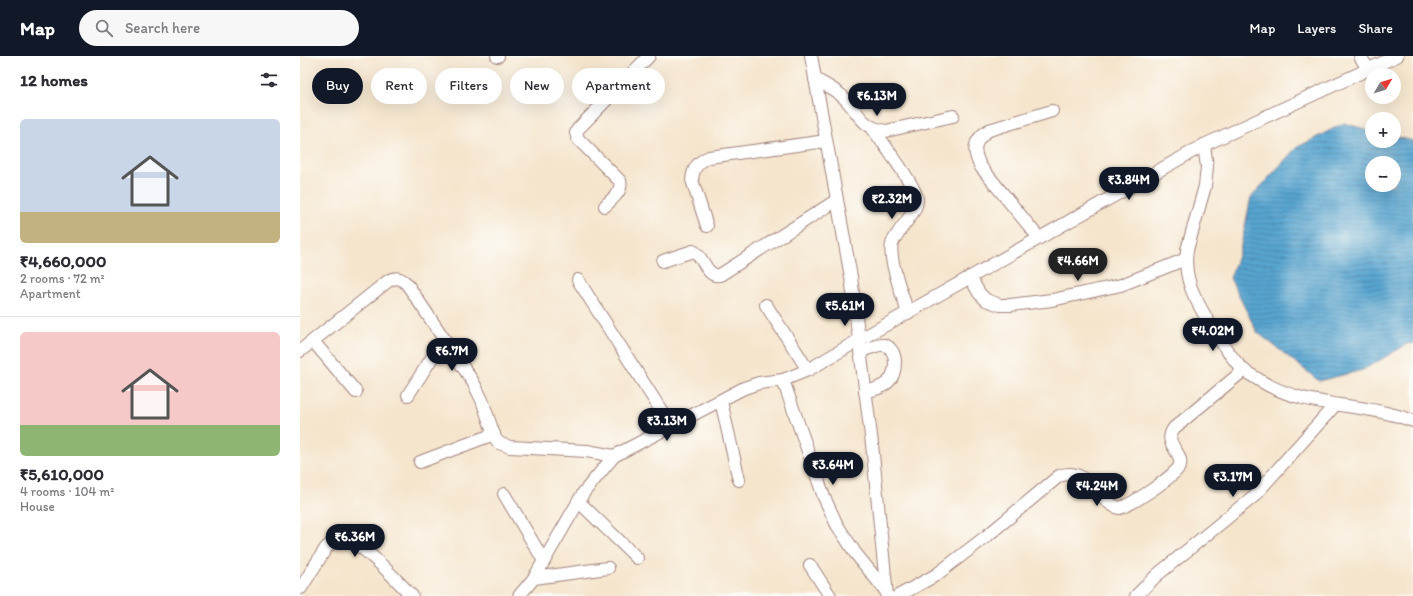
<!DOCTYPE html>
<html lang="en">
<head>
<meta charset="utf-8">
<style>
  :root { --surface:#fff; --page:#f7f7f7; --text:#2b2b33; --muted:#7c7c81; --line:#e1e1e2; --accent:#111827 }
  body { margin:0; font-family:Itim,sans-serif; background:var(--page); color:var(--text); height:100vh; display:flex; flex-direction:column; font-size:15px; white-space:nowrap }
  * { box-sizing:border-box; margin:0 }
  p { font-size:13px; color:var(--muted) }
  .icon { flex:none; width:22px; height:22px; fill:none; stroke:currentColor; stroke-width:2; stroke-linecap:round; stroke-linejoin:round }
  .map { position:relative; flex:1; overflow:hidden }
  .drawer { display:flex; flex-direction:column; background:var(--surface); width:300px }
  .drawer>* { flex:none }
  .banner { position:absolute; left:12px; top:12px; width:380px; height:36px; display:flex; gap:8px }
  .needle { width:26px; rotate:52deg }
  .tools { position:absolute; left:1065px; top:12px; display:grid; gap:8px }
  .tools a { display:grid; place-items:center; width:36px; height:36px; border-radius:50%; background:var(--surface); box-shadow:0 4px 16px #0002; font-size:20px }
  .price { position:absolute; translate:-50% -34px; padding:0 9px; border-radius:14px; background:var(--accent); color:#fff; font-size:13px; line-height:26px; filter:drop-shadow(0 1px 2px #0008) }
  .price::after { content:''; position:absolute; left:50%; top:24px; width:12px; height:9px; margin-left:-6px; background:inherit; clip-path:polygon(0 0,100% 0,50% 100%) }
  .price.current { background:#222; color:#fff }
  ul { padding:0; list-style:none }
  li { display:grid; align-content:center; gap:8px; height:212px; padding:0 20px }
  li+li { border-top:1px solid var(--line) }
  li span { display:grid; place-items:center; height:124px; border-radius:6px; color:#555 }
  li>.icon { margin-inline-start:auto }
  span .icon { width:72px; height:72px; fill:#fffc; stroke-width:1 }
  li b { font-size:17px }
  h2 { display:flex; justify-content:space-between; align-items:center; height:48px; padding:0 20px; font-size:17px }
  .chip { padding:0 14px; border-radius:18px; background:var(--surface); box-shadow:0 4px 16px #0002; font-size:14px; line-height:36px }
  .chip.current { background:var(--accent); color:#fff }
  header { display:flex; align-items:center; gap:24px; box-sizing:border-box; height:56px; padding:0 20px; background:var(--accent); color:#fff }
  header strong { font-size:19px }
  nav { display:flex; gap:22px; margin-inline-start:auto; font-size:14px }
  .search { width:280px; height:36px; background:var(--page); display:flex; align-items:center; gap:10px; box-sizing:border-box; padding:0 14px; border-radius:22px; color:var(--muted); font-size:15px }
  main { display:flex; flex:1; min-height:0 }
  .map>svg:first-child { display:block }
  .water { fill:url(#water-rules); stroke:#50627e; fill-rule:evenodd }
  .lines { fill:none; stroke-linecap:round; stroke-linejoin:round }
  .minor-casing { stroke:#a0827c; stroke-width:14 }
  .minor { stroke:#fff; stroke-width:12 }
</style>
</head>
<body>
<header>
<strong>Map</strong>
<div class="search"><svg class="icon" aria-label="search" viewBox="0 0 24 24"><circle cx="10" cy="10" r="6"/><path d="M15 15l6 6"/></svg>Search here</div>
<nav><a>Map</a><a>Layers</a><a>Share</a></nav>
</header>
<main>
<section class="drawer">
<h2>12 homes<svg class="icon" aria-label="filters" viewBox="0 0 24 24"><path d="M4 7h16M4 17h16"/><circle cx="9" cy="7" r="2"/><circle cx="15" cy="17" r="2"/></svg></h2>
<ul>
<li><span style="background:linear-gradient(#c9d6e8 75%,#c2b280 0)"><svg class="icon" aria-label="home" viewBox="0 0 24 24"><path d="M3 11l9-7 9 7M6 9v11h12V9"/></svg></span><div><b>₹4,660,000</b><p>2 rooms · 72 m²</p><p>Apartment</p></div></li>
<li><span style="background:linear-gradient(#f6c9c9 75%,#8fb573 0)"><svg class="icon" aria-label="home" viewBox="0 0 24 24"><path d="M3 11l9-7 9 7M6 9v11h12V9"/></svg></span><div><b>₹5,610,000</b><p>4 rooms · 104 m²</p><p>House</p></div></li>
</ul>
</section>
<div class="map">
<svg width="1113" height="540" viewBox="0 0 1113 540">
  <defs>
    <pattern id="water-rules" width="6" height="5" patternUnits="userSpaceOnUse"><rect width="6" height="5" fill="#57a4d0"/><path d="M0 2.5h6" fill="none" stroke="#4a85a9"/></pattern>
  </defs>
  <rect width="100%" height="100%" fill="#fdfcf7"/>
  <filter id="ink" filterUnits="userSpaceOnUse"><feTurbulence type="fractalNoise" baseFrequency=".025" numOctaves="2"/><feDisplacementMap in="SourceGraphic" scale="8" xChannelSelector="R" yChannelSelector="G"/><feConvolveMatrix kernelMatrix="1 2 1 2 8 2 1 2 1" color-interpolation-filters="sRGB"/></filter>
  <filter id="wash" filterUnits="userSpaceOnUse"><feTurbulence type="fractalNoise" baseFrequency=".012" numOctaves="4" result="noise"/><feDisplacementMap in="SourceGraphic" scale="16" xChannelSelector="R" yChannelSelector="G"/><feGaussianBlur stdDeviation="0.9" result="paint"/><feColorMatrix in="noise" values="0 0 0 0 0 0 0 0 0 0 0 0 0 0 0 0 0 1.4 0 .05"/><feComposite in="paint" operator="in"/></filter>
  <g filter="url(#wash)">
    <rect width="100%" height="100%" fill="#f5e5cd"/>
    <path class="water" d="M1044,67L1072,75V85H1094V80L1113,85V288L1109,287L1063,314L1019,325L957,276L930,222L940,194L951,141L996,92ZM1072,107H1094V129H1072Z"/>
  </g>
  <g filter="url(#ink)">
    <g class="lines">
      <g class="minor-casing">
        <g id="minor">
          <path d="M197,0H198"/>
          <path d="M511,0L551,221L572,388L587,540"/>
          <path d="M1060,0L1068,13"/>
          <path d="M515,23C524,28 534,33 542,40C559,55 560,72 586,75L653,60"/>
          <path d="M573,73C582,86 616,130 617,143C618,157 597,173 592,188C588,203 603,241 608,257"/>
          <path d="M904,89L907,111L905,130L887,194C883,222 894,241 908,265C918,282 929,299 943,314C948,318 954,320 959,324C1007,354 1062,345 1113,365"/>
          <path d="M305,150C312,143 323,135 320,125L278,83L276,77L278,73L349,0"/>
          <path d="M407,170L392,124C393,112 398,106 409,101L526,85"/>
          <path d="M739,182L681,111C672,95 673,84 689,74L752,55"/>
          <path d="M363,205L393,195C404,200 406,222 420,219L537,144"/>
          <path d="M670,221L679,237L686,244L700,249H710L752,244L821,229L886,203"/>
          <path d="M278,224L371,370"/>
          <path d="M466,249L508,314"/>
          <path d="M13,285L56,336"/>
          <path d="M0,295L88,225C96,220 101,222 107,228L173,326L182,344L195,382L199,387L210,391L287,395L314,400"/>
          <path d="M560,296C567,293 576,288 584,289C599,293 597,318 588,326C582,332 573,334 565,336"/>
          <path d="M483,324L524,441L537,469L556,498L586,535"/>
          <path d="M108,339L144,283"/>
          <path d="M421,345L439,424"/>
          <path d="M120,406L194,378"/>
          <path d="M204,438L244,505"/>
          <path d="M278,445L337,502"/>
          <path d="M510,509L530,540"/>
          <path d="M234,522L308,512"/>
          <path d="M1,532L26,492C32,486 40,482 49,485C65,489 98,526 112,540"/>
          <path d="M219,540L234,522L284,436L314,400L444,332L459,327L483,324L508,314L559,284L904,89L1097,0"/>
          <path d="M598,540L636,519L688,479L759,420C788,409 796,445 819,452C830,450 877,419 880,409C883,395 862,388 874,372L944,314"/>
          <path d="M836,540L857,519L954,440L1035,349"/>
        </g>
      </g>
      <use href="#minor" class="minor"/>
    </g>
  </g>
</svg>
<div class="tools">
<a><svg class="needle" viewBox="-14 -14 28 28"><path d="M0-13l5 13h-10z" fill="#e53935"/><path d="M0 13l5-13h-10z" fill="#7c7c81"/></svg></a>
<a>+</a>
<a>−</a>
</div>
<b class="price" style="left:577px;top:61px">₹6.13M</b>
<b class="price" style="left:829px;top:145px">₹3.84M</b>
<b class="price" style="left:592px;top:164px">₹2.32M</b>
<b class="price current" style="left:778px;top:226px">₹4.66M</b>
<b class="price" style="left:545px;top:271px">₹5.61M</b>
<b class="price" style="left:913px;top:296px">₹4.02M</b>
<b class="price" style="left:152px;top:316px">₹6.7M</b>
<b class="price" style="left:367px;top:386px">₹3.13M</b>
<b class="price" style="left:533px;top:430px">₹3.64M</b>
<b class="price" style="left:933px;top:442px">₹3.17M</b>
<b class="price" style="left:797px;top:451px">₹4.24M</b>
<b class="price" style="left:55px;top:502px">₹6.36M</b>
<div class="banner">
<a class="chip current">Buy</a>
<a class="chip">Rent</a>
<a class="chip">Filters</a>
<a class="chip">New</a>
<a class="chip">Apartment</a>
</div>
</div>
</main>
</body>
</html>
